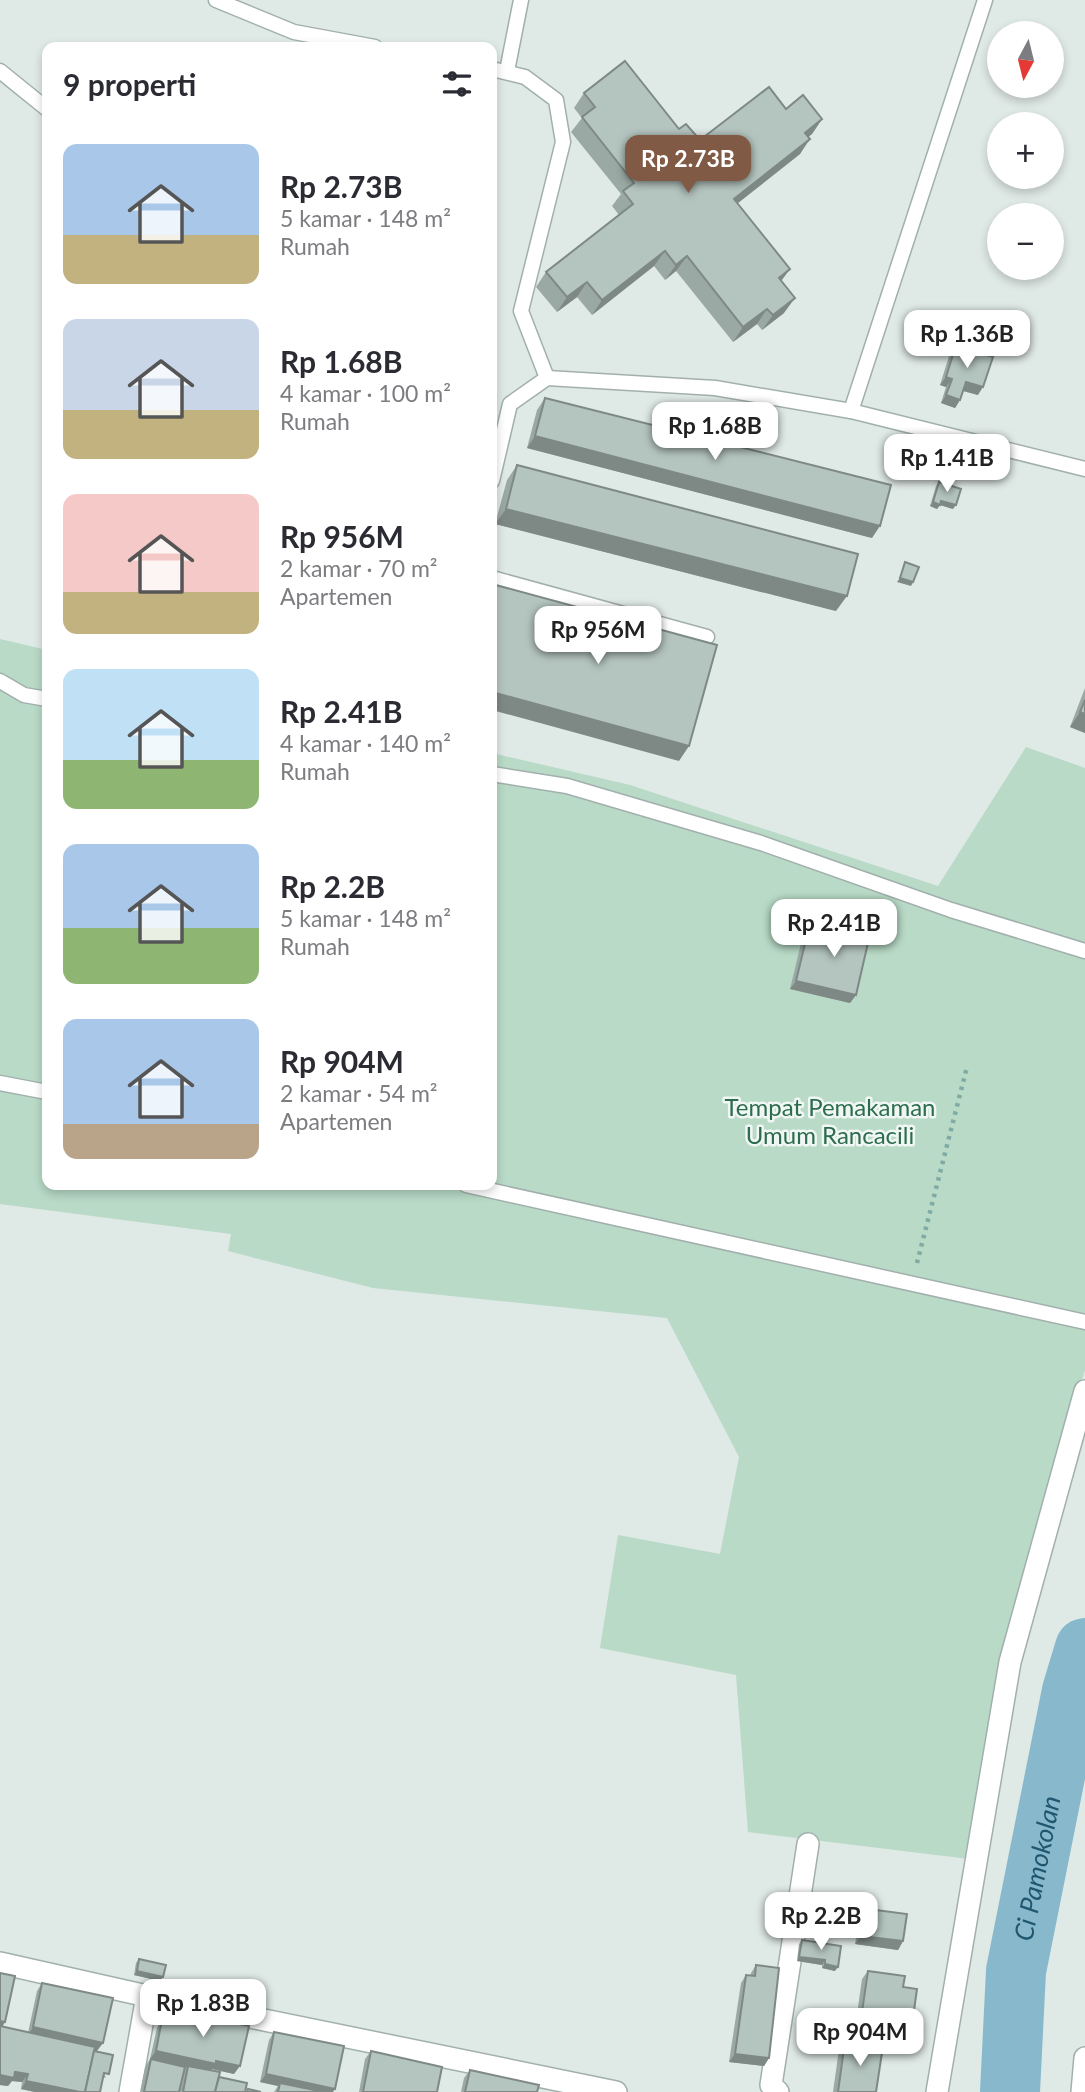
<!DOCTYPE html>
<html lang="id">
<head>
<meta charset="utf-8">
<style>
  :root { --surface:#fff; --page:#f2f2f3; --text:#2b2b33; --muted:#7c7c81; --accent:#815a45 }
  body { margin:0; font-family:Lato,sans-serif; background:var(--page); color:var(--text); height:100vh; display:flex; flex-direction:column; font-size:26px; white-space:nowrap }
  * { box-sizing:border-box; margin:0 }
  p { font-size:23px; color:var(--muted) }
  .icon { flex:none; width:38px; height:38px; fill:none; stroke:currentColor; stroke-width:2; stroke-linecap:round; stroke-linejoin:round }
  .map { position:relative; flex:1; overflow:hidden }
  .panel { position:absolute; left:42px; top:42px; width:455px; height:1148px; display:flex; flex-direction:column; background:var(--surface); border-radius:14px; box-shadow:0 4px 10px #0003 }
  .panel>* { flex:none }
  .needle { width:46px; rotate:187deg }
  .controls { position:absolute; left:987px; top:21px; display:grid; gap:14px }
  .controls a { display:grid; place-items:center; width:77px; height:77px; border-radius:50%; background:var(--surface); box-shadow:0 4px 10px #0003; font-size:35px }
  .price { position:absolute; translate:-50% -60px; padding:0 16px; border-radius:14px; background:#fff; color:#222; font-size:23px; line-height:46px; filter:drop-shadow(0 2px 4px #0008) }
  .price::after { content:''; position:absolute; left:50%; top:42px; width:21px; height:16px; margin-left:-10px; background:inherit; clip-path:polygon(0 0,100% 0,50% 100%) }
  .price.selected { background:var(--accent); color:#fff }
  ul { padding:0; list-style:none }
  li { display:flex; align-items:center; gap:21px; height:175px; padding:0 21px }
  li span { display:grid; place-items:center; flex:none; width:196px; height:140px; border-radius:14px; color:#555 }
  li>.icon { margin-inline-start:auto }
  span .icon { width:84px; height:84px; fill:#fffc; stroke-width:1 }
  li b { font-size:30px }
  h2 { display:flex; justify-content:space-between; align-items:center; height:84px; padding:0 21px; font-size:30px }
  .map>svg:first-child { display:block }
  .green { fill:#b8dac6 }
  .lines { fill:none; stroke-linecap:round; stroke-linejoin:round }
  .river { stroke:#88b8cc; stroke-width:60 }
  .service-casing { stroke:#a2b0ad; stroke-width:17 }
  .minor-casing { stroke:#a2b0ad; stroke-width:24 }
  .path { stroke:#80aba4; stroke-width:4.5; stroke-dasharray:3.5 5; stroke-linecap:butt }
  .service { stroke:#fff; stroke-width:14 }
  .minor { stroke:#fff; stroke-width:21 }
  .wall { fill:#9ba9a4 }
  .shaded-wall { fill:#7e8986 }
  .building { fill:#b4c4bf; stroke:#7e8986; stroke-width:2 }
  .labels { text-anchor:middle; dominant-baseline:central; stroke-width:5; stroke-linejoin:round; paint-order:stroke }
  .park-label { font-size:24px; fill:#2d6d4f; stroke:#eff6f3 }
  .water-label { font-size:26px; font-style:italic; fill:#1f5770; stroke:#eff6f3 }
</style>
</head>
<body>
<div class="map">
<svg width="1085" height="2092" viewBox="0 0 1085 2092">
  <rect width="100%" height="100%" fill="#dfe9e6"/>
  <path class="green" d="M0,639L47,650V1185H492V753L630,785L938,886L1026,747L1085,768V1370L1002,1658L969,1859L748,1832L736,1675L600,1648L618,1535L720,1554L739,1457L667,1318L373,1288L228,1251L231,1234L0,1204Z"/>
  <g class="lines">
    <path class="river" id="s1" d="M1010,2092L1016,1971L1072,1691L1085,1648"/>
    <g class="service-casing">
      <g id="service">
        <path d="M216,0L294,32L375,47"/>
        <path d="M492,69L525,77L556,100L563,142L521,311L547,378"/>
        <path d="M0,71L47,109"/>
        <path d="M507,71L521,0"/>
        <path d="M851,411L985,0"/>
        <path d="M492,481L510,404L547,378L715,388L851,411L1085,469"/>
        <path d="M492,578L707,637"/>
        <path d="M0,681L24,695L47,699"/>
        <path d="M492,774L567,786L761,843L951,910L1085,951"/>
        <path d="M0,1083L47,1092"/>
        <path d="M466,1185L1085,1322"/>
      </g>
    </g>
    <g class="minor-casing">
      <g id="minor">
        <path d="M0,1963L147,1996L616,2092"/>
        <path d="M130,2092L147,1996"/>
        <path d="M778,2092L771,2085L808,1844"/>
        <path d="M937,2092L1010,1662L1085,1391"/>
        <path d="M1082,2092L1085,2058"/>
      </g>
    </g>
    <path class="path" d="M917,1263L967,1067"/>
    <use href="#service" class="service"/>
    <use href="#minor" class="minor"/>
  </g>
  <g class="wall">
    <path d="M584,93L679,129L700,140L786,109L822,119L812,134L808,137L800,154L738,203L781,281L784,313L762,330L757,324L733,342L676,271L665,280L654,266L592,315L577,297L557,312L536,287L546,272L619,215L612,206L621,194L571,132L582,118L574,108Z"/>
    <path d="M956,345L978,395L963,391L960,400L955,408L941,403L946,387L940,385L950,353Z"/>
    <path d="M545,398L872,538L527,448L537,410Z"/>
    <path d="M517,465L836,611L495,524L507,480Z"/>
    <path d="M939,482L953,509L940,505L937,509L930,506L936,486Z"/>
    <path d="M1085,688V733L1070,727Z"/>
    <path d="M835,926L856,995L850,1003L790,989L803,935L809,927L831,933Z"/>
    <path d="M853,1907L903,1941L898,1950L855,1944L857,1932L846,1930L848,1915Z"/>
    <path d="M802,1940L835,1971L822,1968V1965L797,1961L799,1944Z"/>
    <path d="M139,1959L160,1981L134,1975L136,1963Z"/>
    <path d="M756,1965L769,2058L764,2066L729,2062L741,1983L746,1975L750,1976L751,1973Z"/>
    <path d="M868,1971L903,1987L909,2046L904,2054L882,2052L876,2092H833L839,2049L845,2041L853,2042L862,1979Z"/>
    <path d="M0,1973L5,2022L2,2027L28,2033L37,1991L42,1983L97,2051L94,2050L106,2078L103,2077L100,2092H35L21,2089L22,2082L12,2081L8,2086L0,2085Z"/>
    <path d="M181,2012L234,2074L212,2069L211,2071L219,2077L245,2092H140L145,2067L150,2059L157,2028L162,2019L175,2022Z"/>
    <path d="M274,2032L333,2092H274L278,2086L260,2082L269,2040Z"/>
    <path d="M371,2051L437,2092H359L365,2059Z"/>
    <path d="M470,2070L537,2092H461L464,2078Z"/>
  </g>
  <g class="shaded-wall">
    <path d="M822,119L812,134L794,148L805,133Z"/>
    <path d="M810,139L800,154L724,214L734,199Z"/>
    <path d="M665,251L654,266L592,315L602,300Z"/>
    <path d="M687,256L676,271L665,280L676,265Z"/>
    <path d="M790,269L779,284V278Z"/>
    <path d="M587,282L577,297L557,312L567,297Z"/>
    <path d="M795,298L784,313L762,330L773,315Z"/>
    <path d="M767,309L757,324L733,342L743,327Z"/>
    <path d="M946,377L952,379L946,387L940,385Z"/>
    <path d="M966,382L983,387L978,395L960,390Z"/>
    <path d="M946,395L960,400L955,408L941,403Z"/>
    <path d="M535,436L880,526L872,538L527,448Z"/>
    <path d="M941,501L956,505L953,509L940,505L937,509L930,506L933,502Z"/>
    <path d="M506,509L847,596L836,611L495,524Z"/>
    <path d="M900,578L913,582L911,586L897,582Z"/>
    <path d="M492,692L689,746L679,761L492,710Z"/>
    <path d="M1080,712L1085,714V733L1070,727Z"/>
    <path d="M796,981L856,995L850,1003L790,989Z"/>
    <path d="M851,1922L862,1924L857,1932L846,1930Z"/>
    <path d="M861,1936L903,1941L898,1950L855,1944Z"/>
    <path d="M799,1957L825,1960L822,1965L797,1961Z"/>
    <path d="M825,1964L838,1967L835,1971L822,1968Z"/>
    <path d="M137,1971L163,1977L160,1981L134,1975Z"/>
    <path d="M0,2021L5,2022L0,2030Z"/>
    <path d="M33,2027L103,2043L97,2051L28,2036Z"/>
    <path d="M858,2039L909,2046L904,2054L852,2048Z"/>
    <path d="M156,2051L216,2061L240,2066L234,2074L212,2069L210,2072L150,2059Z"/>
    <path d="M735,2054L769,2058L764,2066L729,2062Z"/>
    <path d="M15,2072L28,2074L22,2082L12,2081L8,2086L0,2085V2075Z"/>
    <path d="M266,2074L335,2089L333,2092H307L280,2083L278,2086L260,2082Z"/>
    <path d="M26,2081L80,2092H35L21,2089Z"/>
  </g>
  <g class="building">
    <path d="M625,61L679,129L686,124L700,140L769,87L786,109L803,95L822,119L805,133L810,139L734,199L790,269L779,278L795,298L773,315L767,309L743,327L687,256L676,265L665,251L602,300L587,282L567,297L546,272L633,204L623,191L634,183L582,117L595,107L584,93Z"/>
    <path d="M956,345L993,357L983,387L966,382L960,400L946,395L952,379L946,377Z"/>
    <path d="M545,398L891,485L880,526L535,436Z"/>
    <path d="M517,465L858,554L847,596L506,509Z"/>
    <path d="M939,482L961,489L956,505L941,501L940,505L933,502Z"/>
    <path d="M905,562L919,567L913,582L900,578Z"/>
    <path d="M492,584L717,645L689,746L492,692Z"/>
    <path d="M1085,700V714L1080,712Z"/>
    <path d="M835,926L870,934L856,995L796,981L809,927L833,933Z"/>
    <path d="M853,1907L907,1914L903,1941L861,1936L862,1924L851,1922Z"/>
    <path d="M802,1940L841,1946L838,1967L825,1964V1960L799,1957Z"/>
    <path d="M139,1959L166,1965L163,1977L137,1971Z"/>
    <path d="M756,1965L779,1968L769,2058L735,2054L746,1975L755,1976Z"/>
    <path d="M868,1971L905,1976L903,1987L917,1989L909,2046L858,2039Z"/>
    <path d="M0,1973L15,1976L5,2022L0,2021Z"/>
    <path d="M42,1983L113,1998L103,2043L33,2027Z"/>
    <path d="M181,2012L249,2026L240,2066L216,2061V2064L156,2051L162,2019L178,2023Z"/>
    <path d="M0,2026L95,2047L85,2092H80L26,2081L28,2074L15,2072L14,2078L0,2075Z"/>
    <path d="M274,2032L344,2046L335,2089L266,2074Z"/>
    <path d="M845,2041L883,2046L876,2092H838Z"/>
    <path d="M94,2051L113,2055L109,2074L104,2073L100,2092H85Z"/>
    <path d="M371,2051L442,2067L437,2092H363Z"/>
    <path d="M151,2059L185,2067L179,2092H144Z"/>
    <path d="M188,2066L220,2072L215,2092H183Z"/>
    <path d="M470,2070L539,2085L537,2092H465Z"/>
    <path d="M219,2077L247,2083L245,2092H215Z"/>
    <path d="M280,2083L324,2092H278Z"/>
    <path d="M248,2089L261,2092H247Z"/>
  </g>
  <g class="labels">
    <g class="park-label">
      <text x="830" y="1106">Tempat Pemakaman<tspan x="830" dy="28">Umum Rancacili</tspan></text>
    </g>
    <g class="water-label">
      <text stroke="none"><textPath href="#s1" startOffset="226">Ci Pamokolan</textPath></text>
    </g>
  </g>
</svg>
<div class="controls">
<a><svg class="needle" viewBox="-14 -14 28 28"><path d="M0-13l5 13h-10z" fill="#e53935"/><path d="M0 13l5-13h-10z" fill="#7c7c81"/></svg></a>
<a>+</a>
<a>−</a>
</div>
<b class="price selected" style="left:688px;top:195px">Rp 2.73B</b>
<b class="price" style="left:967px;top:370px">Rp 1.36B</b>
<b class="price" style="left:715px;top:462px">Rp 1.68B</b>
<b class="price" style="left:947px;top:494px">Rp 1.41B</b>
<b class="price" style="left:598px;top:666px">Rp 956M</b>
<b class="price" style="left:834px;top:959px">Rp 2.41B</b>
<b class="price" style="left:821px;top:1952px">Rp 2.2B</b>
<b class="price" style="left:203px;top:2039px">Rp 1.83B</b>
<b class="price" style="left:860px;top:2068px">Rp 904M</b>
<section class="panel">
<h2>9 properti<svg class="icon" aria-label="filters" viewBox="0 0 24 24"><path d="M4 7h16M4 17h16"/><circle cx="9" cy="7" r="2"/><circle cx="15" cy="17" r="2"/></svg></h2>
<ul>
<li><span style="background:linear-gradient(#a9c7e8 65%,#c2b280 0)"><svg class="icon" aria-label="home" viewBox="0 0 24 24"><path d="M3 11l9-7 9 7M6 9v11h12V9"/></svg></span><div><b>Rp 2.73B</b><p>5 kamar · 148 m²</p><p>Rumah</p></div></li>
<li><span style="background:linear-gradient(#c9d6e8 65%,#c2b280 0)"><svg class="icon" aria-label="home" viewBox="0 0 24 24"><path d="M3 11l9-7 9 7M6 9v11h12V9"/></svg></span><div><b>Rp 1.68B</b><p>4 kamar · 100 m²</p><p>Rumah</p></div></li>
<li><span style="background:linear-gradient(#f6c9c9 70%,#c2b280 0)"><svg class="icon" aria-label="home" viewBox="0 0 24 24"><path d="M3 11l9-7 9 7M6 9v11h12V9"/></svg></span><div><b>Rp 956M</b><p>2 kamar · 70 m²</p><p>Apartemen</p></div></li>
<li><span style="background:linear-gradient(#bfe0f5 65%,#8fb573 0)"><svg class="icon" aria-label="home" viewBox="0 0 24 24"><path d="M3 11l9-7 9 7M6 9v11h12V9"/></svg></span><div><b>Rp 2.41B</b><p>4 kamar · 140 m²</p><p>Rumah</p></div></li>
<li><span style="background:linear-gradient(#a9c7e8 60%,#8fb573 0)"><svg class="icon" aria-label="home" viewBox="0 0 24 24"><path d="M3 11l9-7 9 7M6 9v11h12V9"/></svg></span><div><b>Rp 2.2B</b><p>5 kamar · 148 m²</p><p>Rumah</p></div></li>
<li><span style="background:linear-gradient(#a9c7e8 75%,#b9a48a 0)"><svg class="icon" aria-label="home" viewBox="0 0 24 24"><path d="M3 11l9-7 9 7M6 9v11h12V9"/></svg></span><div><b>Rp 904M</b><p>2 kamar · 54 m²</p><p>Apartemen</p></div></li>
</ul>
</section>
</div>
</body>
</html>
